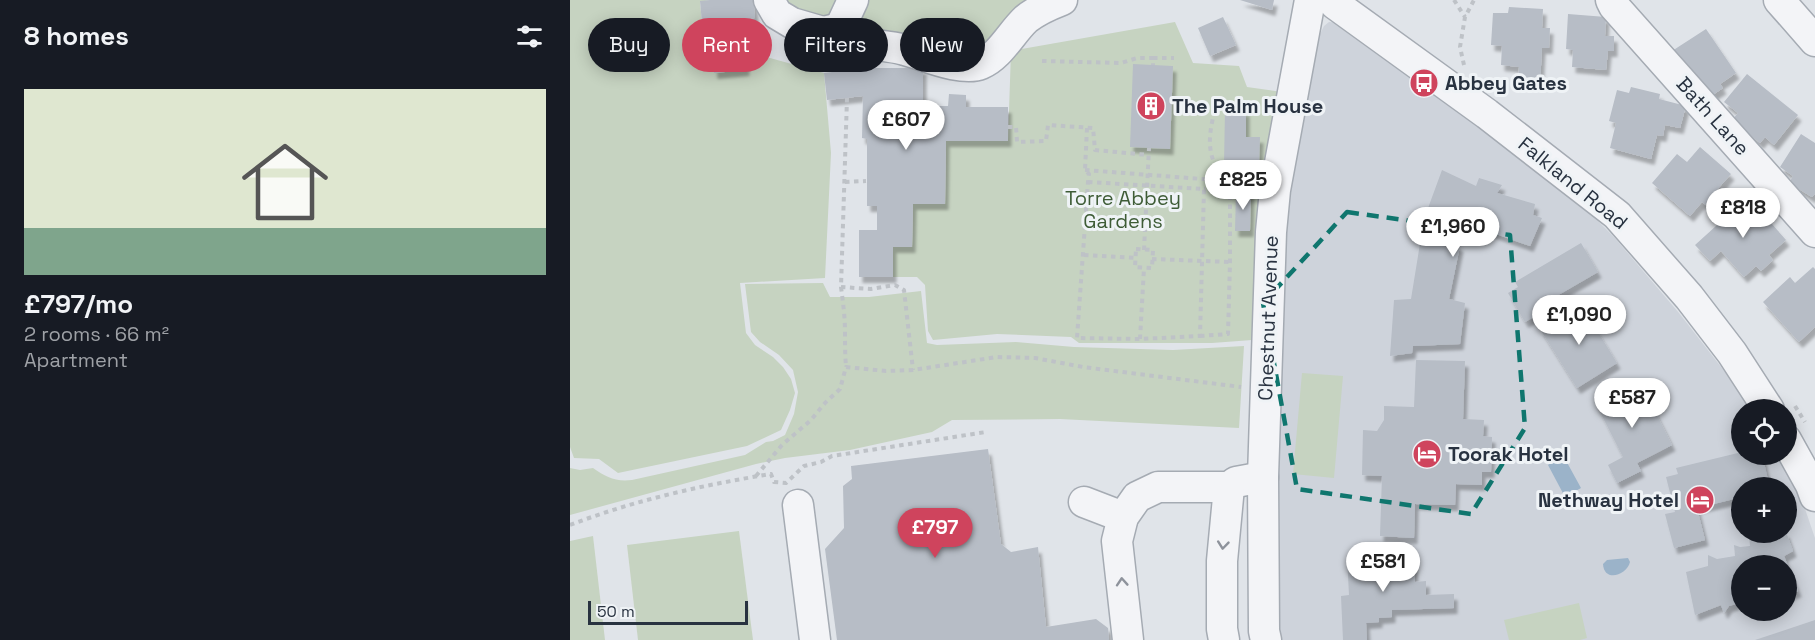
<!DOCTYPE html>
<html lang="en">
<head>
<meta charset="utf-8">
<style>
  :root { --surface:#171b24; --page:#242831; --text:#f1f3f6; --muted:#9ea1a6; --line:#363941; --accent:#cf445d }
  body { margin:0; font-family:"Space Grotesk",sans-serif; background:var(--page); color:var(--text); height:100vh; display:flex; flex-direction:column; font-size:22px; white-space:nowrap }
  * { box-sizing:border-box; margin:0 }
  p { font-size:20px; color:var(--muted) }
  .icon { flex:none; width:33px; height:33px; fill:none; stroke:currentColor; stroke-width:2; stroke-linecap:round; stroke-linejoin:round }
  .map { position:relative; flex:1; overflow:hidden }
  .sheet { display:flex; flex-direction:column; background:var(--surface); width:570px }
  .sheet>* { flex:none }
  .top-card { position:absolute; left:18px; top:18px; width:570px; height:54px; display:flex; gap:12px }
  .buttons { position:absolute; left:1161px; top:399px; display:grid; gap:12px }
  .buttons a { display:grid; place-items:center; width:66px; height:66px; border-radius:50%; background:var(--surface); box-shadow:0 3px 15px #0003; font-size:30px }
  .scale { position:absolute; left:18px; bottom:15px; width:160px; box-sizing:border-box; padding-left:6px; border:3px solid #283240; border-top:0; font-size:16px; line-height:21px; white-space:nowrap; color:#283240; -webkit-text-stroke:4px #eff3f6; paint-order:stroke }
  .price { position:absolute; translate:-50% -51px; padding:0 14px; border-radius:21px; background:#fff; color:#222; font-size:20px; line-height:39px; filter:drop-shadow(0 2px 3px #0008) }
  .price::after { content:''; position:absolute; left:50%; top:36px; width:18px; height:14px; margin-left:-9px; background:inherit; clip-path:polygon(0 0,100% 0,50% 100%) }
  .price.on { background:var(--accent); color:#fff }
  ul { padding:0; list-style:none }
  li { display:grid; align-content:center; gap:12px; height:318px; padding:0 24px }
  li+li { border-top:2px solid var(--line) }
  li span { display:grid; place-items:center; height:186px; border-radius:0px; color:#555 }
  li>.icon { margin-inline-start:auto }
  span .icon { width:108px; height:108px; fill:#fffc; stroke-width:1 }
  li b { font-size:26px }
  h2 { display:flex; justify-content:space-between; align-items:center; height:72px; padding:0 24px; font-size:26px }
  .tag { padding:0 21px; border-radius:27px; background:var(--surface); box-shadow:0 3px 15px #0003; font-size:21px; line-height:54px }
  .tag.on { background:var(--accent); color:#fff }
  main { display:flex; flex:1; min-height:0 }
  .map>svg:first-child { display:block }
  .built { fill:#ced3db; fill-rule:evenodd }
  .green { fill:#c6d3c1 }
  .water { fill:#9bb3c9 }
  .building { fill:#b7bdc6; filter:url(#shadow) }
  .lines { fill:none; stroke-linecap:round; stroke-linejoin:round }
  .minor-casing { stroke:#a5abb3; stroke-width:33 }
  .path { stroke:#bec2c7; stroke-width:4; stroke-dasharray:4.5 4.5; stroke-linecap:butt }
  .minor { stroke:#f3f4f7; stroke-width:30 }
  .oneway { stroke:#8e939c }
  .marked { fill:none; stroke:#0f766e; stroke-width:4.5; stroke-dasharray:12 8; stroke-linejoin:round }
  .labels { text-anchor:middle; dominant-baseline:central; stroke-width:6; stroke-linejoin:round; paint-order:stroke }
  .poi-label { font-size:20px; font-weight:bold; fill:#283240; stroke:#eff3f6; text-anchor:start }
  .street-label { font-size:20px; fill:#283240; stroke:#eff3f6 }
  .park-label { font-size:20px; fill:#3e5c36; stroke:#eff3f6 }
</style>
</head>
<body>
<main>
<section class="sheet">
<h2>8 homes<svg class="icon" aria-label="filters" viewBox="0 0 24 24"><path d="M4 7h16M4 17h16"/><circle cx="9" cy="7" r="2"/><circle cx="15" cy="17" r="2"/></svg></h2>
<ul>
<li><span style="background:linear-gradient(#dfe7d0 75%,#7fa58c 0)"><svg class="icon" aria-label="home" viewBox="0 0 24 24"><path d="M3 11l9-7 9 7M6 9v11h12V9"/></svg></span><div><b>£797/mo</b><p>2 rooms · 66 m²</p><p>Apartment</p></div></li>
</ul>
</section>
<div class="map">
<svg width="1245" height="640" viewBox="0 0 1245 640">
  <defs>
    <filter id="shadow"><feDropShadow dx="3.5" dy="6" stdDeviation="1.5" flood-color="#0004"/></filter>
  </defs>
  <rect width="100%" height="100%" fill="#e0e4e9"/>
  <path class="built" d="M759,22L772,23L997,190L1044,237L1109,313L1169,390L1181,409L1172,410V454L1210,455L1224,477L1245,538V640H706L701,614L718,171L748,38L754,26ZM1172,488H1216V532H1172ZM1172,566H1216V610H1172Z"/>
  <g class="green">
    <path d="M0,0H140L130,2L132,22H141L144,72L176,70L175,51L254,73L261,153L255,278L170,283L176,333L185,345L203,357L213,367L221,379L225,393L220,410L211,430L177,446L48,473L29,459L4,458L0,447Z"/>
    <path d="M199,0H492L392,65Z"/>
    <path d="M605,22L623,63L669,66L677,87L712,92L689,191L682,340L642,343H509L501,337L427,334L363,340L358,331L355,285L347,277H323V247H342L343,204H375L376,141H438L441,51Z"/>
    <path d="M253,283L260,297H299L351,291L357,343L367,345L446,342L504,347L603,350L674,346L669,428L490,419L382,420L362,432L280,450L215,458L186,464L0,515V468L10,470L23,468C36,477 45,482 62,480L175,455L196,442L203,441L215,435L224,414L228,392L223,370L209,355L190,342L181,332L175,284Z"/>
    <path d="M732,373L773,376L764,478L723,474Z"/>
    <path d="M169,531L183,640H68L57,545Z"/>
    <path d="M23,536L35,640H0V541Z"/>
    <path d="M1009,603L1017,638L1010,640H939L934,620Z"/>
  </g>
  <g class="water">
    <path d="M985,455L990,458L994,457L1011,488L995,497L978,465L982,462L981,457Z"/>
    <path d="M1058,558L1060,562C1057,575 1034,583 1033,564L1037,560Z"/>
  </g>
  <g class="building">
    <path d="M140,0H184L185,18L173,19L176,70L144,73L141,22L132,23L130,1Z"/>
    <path d="M670,0H704L702,10Z"/>
    <path d="M939,7L973,9L972,28H980L979,48H972L970,84L948,83L949,67L931,65L932,46L921,45L923,13H938Z"/>
    <path d="M998,14L1036,17L1035,36H1044V51H1038L1036,70L1002,67L1003,50L996,49Z"/>
    <path d="M653,17L666,45L640,56L628,28Z"/>
    <path d="M1136,29L1166,73L1150,84L1153,88L1135,100L1102,51Z"/>
    <path d="M563,64L603,66L600,149L560,147Z"/>
    <path d="M295,68H353V106H378L379,94L396,95V107H438V141H376L375,204H343L342,247H323V277H289V230H307V206H297V139L292,138L293,96L257,100L254,73Z"/>
    <path d="M1177,74L1228,115L1204,145L1195,137L1190,143L1162,120L1168,113L1154,102Z"/>
    <path d="M1061,87L1090,94L1089,99L1116,106L1110,128L1095,125L1093,136L1087,135L1081,159L1040,148L1046,123L1039,121L1047,90L1059,93Z"/>
    <path d="M655,109L676,110V137H690L689,167L654,165Z"/>
    <path d="M1231,134L1245,143V194L1242,197L1219,183L1223,176L1210,167Z"/>
    <path d="M1130,147L1161,174L1145,192L1151,197L1141,209L1132,202L1120,216L1082,183L1107,154L1117,162Z"/>
    <path d="M872,170L906,186L909,178L932,185L927,193L965,204L963,215L972,218L960,246L915,230L912,235L889,227L883,243L890,246L879,299L895,303L890,344L843,346L842,353L820,356L824,300L841,299L854,219Z"/>
    <path d="M666,191H681L680,231H665Z"/>
    <path d="M1178,197L1216,240L1199,255L1203,260L1191,271L1186,266L1174,277L1151,251L1140,261L1125,245Z"/>
    <path d="M1011,243L1028,272L978,301L981,307L955,322L938,293L948,287L945,282Z"/>
    <path d="M1243,267L1245,269V327L1229,342L1193,302L1220,277L1225,283Z"/>
    <path d="M1010,303L1047,363L1007,388L970,329Z"/>
    <path d="M846,360L895,361L893,419L914,420L913,436L922,437L921,472H912V485L886,484L885,505L845,504L844,538L810,536L812,476L792,475L793,430L807,431L814,420V406L844,407Z"/>
    <path d="M1069,380L1102,445L1067,463L1071,471L1047,483L1038,465L1053,457L1025,402Z"/>
    <path d="M418,449L431,544L441,552L468,547L476,627L526,619L538,628L539,640H267L255,549L274,528L273,486L282,479L281,466Z"/>
    <path d="M1172,452V454H1192L1198,480L1170,487L1172,497L1127,508L1135,540L1104,548L1095,514L1105,512L1096,477L1108,474L1106,468Z"/>
    <path d="M1198,532H1216L1223,551L1214,556L1228,591L1221,594L1216,600V566H1172V602L1159,606L1154,613L1151,605L1125,615L1116,572L1138,566V555L1147,559L1165,556L1164,545L1170,547L1180,546L1179,535L1189,540L1200,535Z"/>
    <path d="M819,554L820,563L844,562L845,582L856,581V595L884,594V608L822,610V617L809,618V622L796,623L797,640H773L771,596L779,595L777,556Z"/>
    <path d="M1245,620V640H1185Z"/>
  </g>
  <g class="lines">
    <g class="minor-casing">
      <g id="minor">
        <path d="M199,0L207,14L222,23L253,32L270,28"/>
        <path d="M283,0L270,28C282,35 295,42 308,45C317,47 326,47 335,50C354,55 392,72 411,64C430,56 441,33 456,19C467,10 479,5 492,0"/>
        <path d="M763,0L765,4L917,114L1047,215L1119,297L1162,353L1199,410"/>
        <path d="M1041,0L1044,6L1245,232"/>
        <path d="M1209,0L1245,41"/>
        <path d="M1216,440L1241,485L1245,496"/>
        <path d="M514,502L553,517"/>
        <path d="M228,505L245,640"/>
        <path d="M558,640L547,541L553,517L567,497L588,487H659L666,482L693,477"/>
        <path d="M654,640L652,629V561L659,487"/>
        <path d="M696,640L694,631L693,477L701,232L705,190L740,0"/>
      </g>
    </g>
    <g class="path">
      <path d="M884,0L895,17"/>
      <path d="M583,58H604"/>
      <path d="M472,61L551,63L567,58H583V65"/>
      <path d="M894,65L890,47L895,17L904,0"/>
      <path d="M277,98L271,287L301,289L325,285L334,290L343,370"/>
      <path d="M647,102C642,121 635,145 645,164C649,173 657,178 660,189"/>
      <path d="M438,127H446L447,142L476,141L478,125L523,128L525,150L578,155"/>
      <path d="M517,128L515,170L519,174L518,182L507,338L570,339L630,336L634,189L518,182"/>
      <path d="M515,170L658,181"/>
      <path d="M275,182L296,181"/>
      <path d="M566,249L583,250L582,268L565,267Z"/>
      <path d="M574,250L579,148"/>
      <path d="M514,255L566,258"/>
      <path d="M582,259L660,262"/>
      <path d="M271,287C273,302 275,317 275,332C275,344 275,355 276,367"/>
      <path d="M630,336L658,334L660,262V189H634"/>
      <path d="M570,339L574,268"/>
      <path d="M1225,406L1235,422"/>
      <path d="M186,476L212,445L241,420L255,403L270,389L276,367L316,371L343,370L427,357L465,358L513,367L671,387"/>
      <path d="M0,525C65,500 133,485 201,474L204,482L216,483L234,466L251,462L262,456L416,432"/>
    </g>
    <use href="#minor" class="minor"/>
  </g>
  <defs><path id="oneway-chevron" d="M-2-3.5L2.5 0L-2 3.5" fill="none" stroke-width="1.6" stroke-linecap="round" stroke-linejoin="round" transform="scale(1.5)"/></defs>
  <g class="oneway">
    <use href="#oneway-chevron" transform="translate(653 545) rotate(96)"/>
    <use href="#oneway-chevron" transform="translate(552 582) rotate(-94)"/>
  </g>
  <path class="marked" d="M777,212L940,235L955,428L901,514L727,489L693,303Z"/>
  <defs>
    <g id="bus-disc" transform="scale(1.5)"><circle r="9.5" fill="#cf445d" stroke="#eff3f6"/><path d="M-5-6H5V4H4V6H2V4H-2V6H-4V4H-5ZM-3.5-4V0h7V-4ZM-3.5 1.2v1.5H-2V1.2ZM2 1.2v1.5H3.5V1.2Z" fill="#fff"/></g>
    <g id="building-disc" transform="scale(1.5)"><circle r="9.5" fill="#cf445d" stroke="#eff3f6"/><path d="M-4-6H4V6H1V3H-1V6H-4ZM-2.5-4.3h1.7v1.8h-1.7ZM.8-4.3h1.7v1.8H.8ZM-2.5-1h1.7V.8h-1.7ZM.8-1h1.7V.8H.8Z" fill="#fff"/></g>
    <g id="hotel-disc" transform="scale(1.5)"><circle r="9.5" fill="#cf445d" stroke="#eff3f6"/><path d="M-6-4.5h1.5V1H6V5H4.5V3h-9V5H-6ZM-4 0a1.8 1.8 0 1 1 3.6 0ZM.5 0V-2.5h3Q6-2.5 6 0Z" fill="#fff"/></g>
  </defs>
  <g fill-rule="evenodd">
    <use href="#bus-disc" x="854" y="83"/>
    <use href="#building-disc" x="581" y="106"/>
    <use href="#hotel-disc" x="857" y="454"/>
    <use href="#hotel-disc" x="1130" y="500"/>
  </g>
  <g class="labels">
    <g class="poi-label">
      <text x="875" y="83">Abbey Gates</text>
      <text x="602" y="106">The Palm House</text>
      <text x="878" y="454">Toorak Hotel</text>
      <text x="1109" y="500" text-anchor="end">Nethway Hotel</text>
    </g>
    <g class="street-label">
      <text transform="translate(1143 116) rotate(48)">Bath Lane</text>
      <text transform="translate(1003 183) rotate(39)">Falkland Road</text>
      <text transform="translate(698 318) rotate(-88)">Chestnut Avenue</text>
    </g>
    <g class="park-label">
      <text x="553" y="198">Torre Abbey<tspan x="553" dy="23">Gardens</tspan></text>
    </g>
  </g>
</svg>
<div class="buttons">
<a><svg class="icon" aria-label="locate" viewBox="0 0 24 24"><circle cx="12" cy="12" r="6"/><path d="M12 2v4M12 18v4M2 12h4M18 12h4"/></svg></a>
<a>+</a>
<a>−</a>
</div>
<div class="scale">50 m</div>
<b class="price" style="left:336px;top:151px">£607</b>
<b class="price" style="left:673px;top:211px">£825</b>
<b class="price" style="left:1173px;top:239px">£818</b>
<b class="price" style="left:883px;top:258px">£1,960</b>
<b class="price" style="left:1009px;top:346px">£1,090</b>
<b class="price" style="left:1062px;top:429px">£587</b>
<b class="price on" style="left:365px;top:559px">£797</b>
<b class="price" style="left:813px;top:593px">£581</b>
<div class="top-card">
<a class="tag">Buy</a>
<a class="tag on">Rent</a>
<a class="tag">Filters</a>
<a class="tag">New</a>
</div>
</div>
</main>
</body>
</html>
